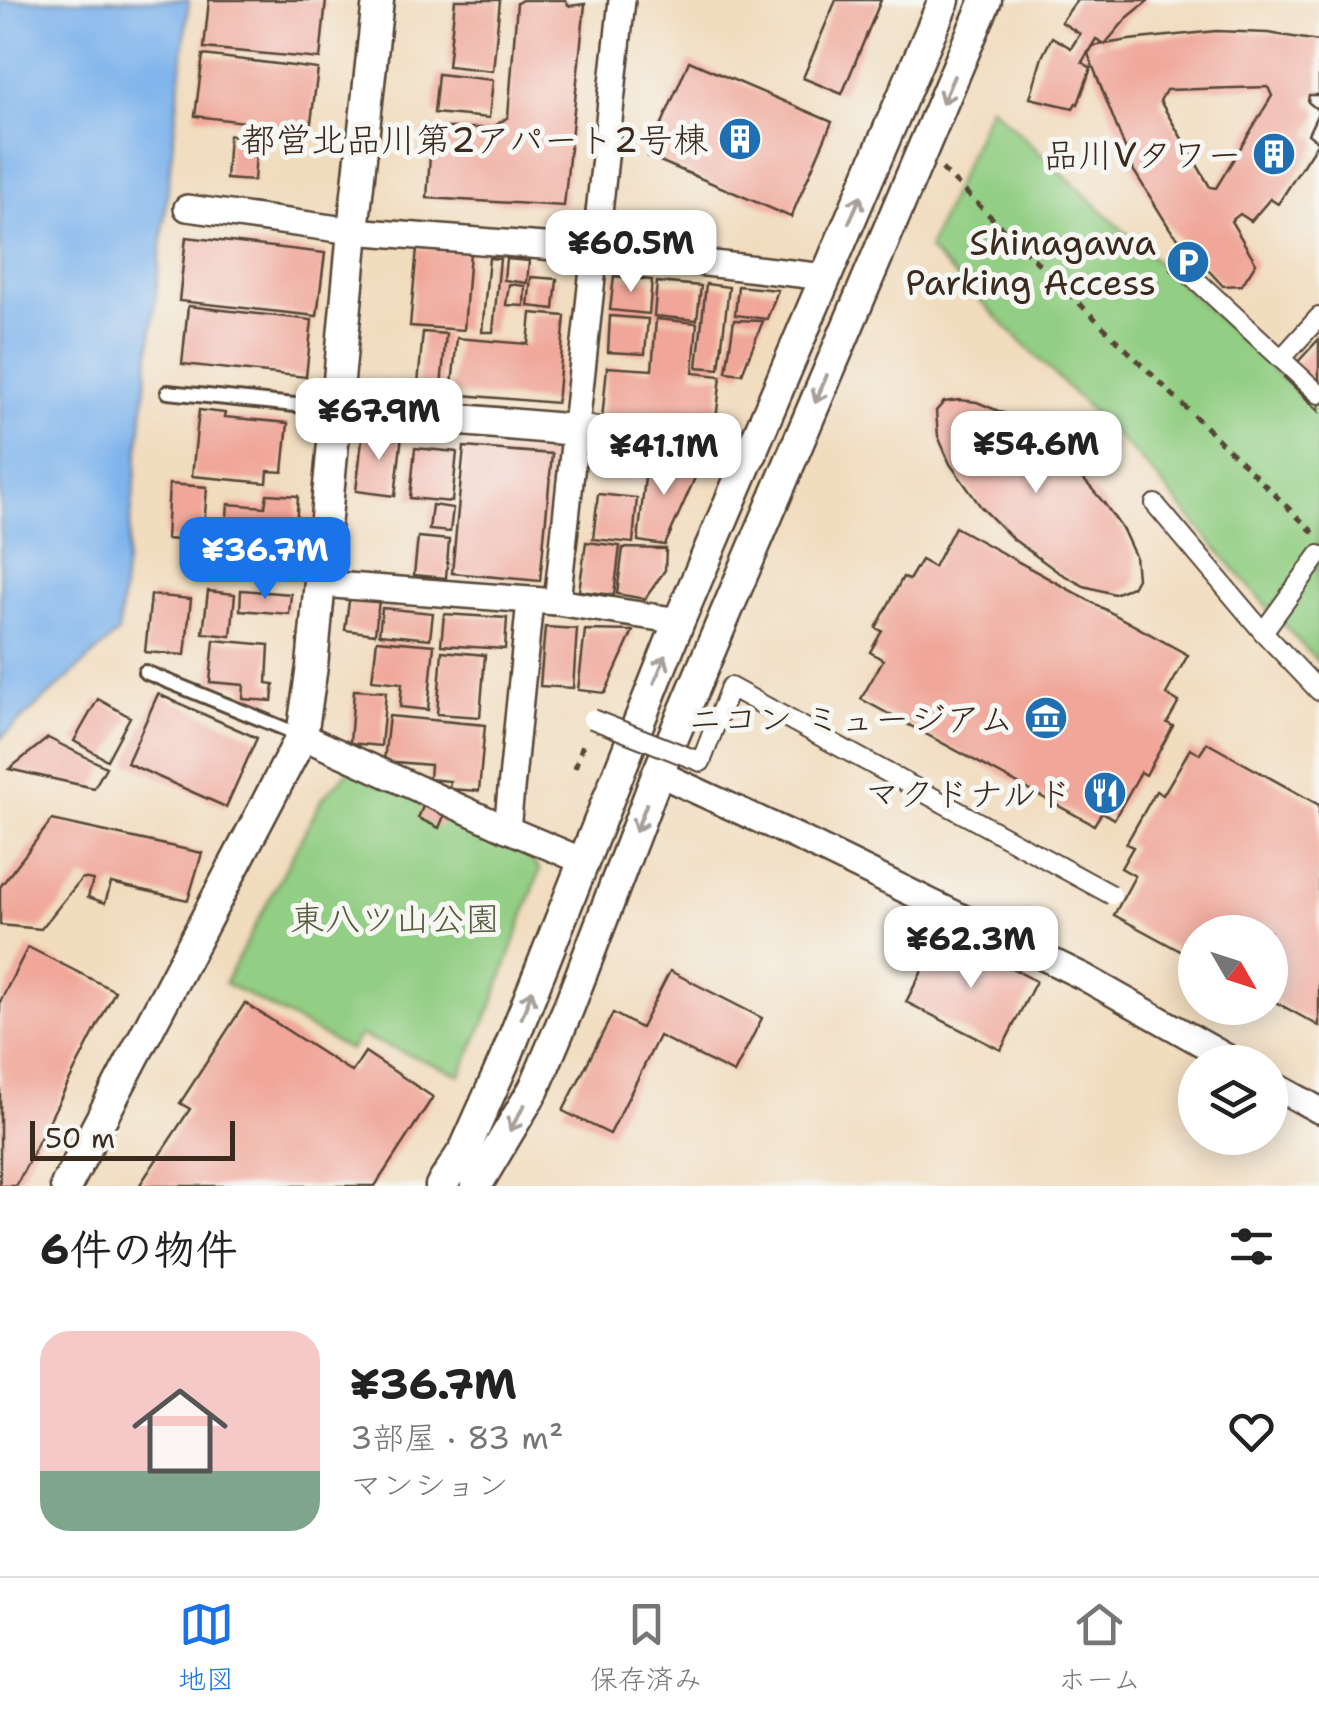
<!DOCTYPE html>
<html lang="ja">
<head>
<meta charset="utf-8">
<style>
  :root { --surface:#fff; --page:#f2f2f2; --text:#222; --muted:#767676; --line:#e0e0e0; --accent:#1a73e8 }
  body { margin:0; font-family:"Shantell Sans","Klee One",sans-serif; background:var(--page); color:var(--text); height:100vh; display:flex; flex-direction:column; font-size:38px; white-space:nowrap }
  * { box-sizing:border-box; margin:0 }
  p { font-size:32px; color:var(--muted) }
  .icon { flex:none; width:55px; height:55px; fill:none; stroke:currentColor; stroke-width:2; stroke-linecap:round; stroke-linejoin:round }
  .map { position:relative; height:1186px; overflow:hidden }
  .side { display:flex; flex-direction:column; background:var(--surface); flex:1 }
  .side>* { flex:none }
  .needle { width:65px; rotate:129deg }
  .buttons { position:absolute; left:1178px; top:915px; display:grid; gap:20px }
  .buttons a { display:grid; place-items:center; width:110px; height:110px; border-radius:50%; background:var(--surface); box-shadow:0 5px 25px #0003; font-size:50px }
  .scale { position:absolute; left:30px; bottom:25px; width:205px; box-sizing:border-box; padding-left:10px; border:5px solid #3b2a1e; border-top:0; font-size:28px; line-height:35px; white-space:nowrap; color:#3b2a1e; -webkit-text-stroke:8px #f6f6f2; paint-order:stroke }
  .price { position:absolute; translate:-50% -85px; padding:0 22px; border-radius:20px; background:#fff; color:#222; font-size:32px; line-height:65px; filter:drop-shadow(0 2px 5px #0008) }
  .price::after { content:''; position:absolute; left:50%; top:60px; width:30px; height:22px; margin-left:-15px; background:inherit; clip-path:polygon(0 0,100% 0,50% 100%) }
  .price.current { background:var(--accent); color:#fff }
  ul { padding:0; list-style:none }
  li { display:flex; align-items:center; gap:30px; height:250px; padding:0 40px }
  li+li { border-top:2px solid var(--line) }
  li span { display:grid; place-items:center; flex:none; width:280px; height:200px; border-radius:30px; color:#555 }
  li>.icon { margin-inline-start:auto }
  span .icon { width:120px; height:120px; fill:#fffc; stroke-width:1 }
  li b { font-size:42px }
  h2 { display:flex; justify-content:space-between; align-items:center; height:120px; padding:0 40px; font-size:42px }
  .dock { display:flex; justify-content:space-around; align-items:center; height:140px; border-top:2px solid var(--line); background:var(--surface); font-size:28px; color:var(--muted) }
  .dock a { display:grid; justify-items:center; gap:5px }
  .dock .current { color:var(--accent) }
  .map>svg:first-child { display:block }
  .green { fill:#92ce83; stroke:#667c50; stroke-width:2.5 }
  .water { fill:#7eb3ec; stroke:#5c6e85; stroke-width:2.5 }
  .building { fill:#f0a79a; fill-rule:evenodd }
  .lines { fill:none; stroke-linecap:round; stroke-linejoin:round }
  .service-casing { stroke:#564536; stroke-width:18 }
  .pedestrian-casing { stroke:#564536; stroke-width:22 }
  .minor-casing { stroke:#564536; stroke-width:30 }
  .tertiary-casing { stroke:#564536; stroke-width:35 }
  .path { stroke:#564536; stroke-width:5; stroke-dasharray:8 8; stroke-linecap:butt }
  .service { stroke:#fff; stroke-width:12 }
  .pedestrian { stroke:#fff; stroke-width:18 }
  .minor { stroke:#fff; stroke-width:25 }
  .tertiary { stroke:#fff; stroke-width:30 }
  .pedestrian-bridge-casing { stroke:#564536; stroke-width:22; stroke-linecap:butt }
  .pedestrian-bridge { stroke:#fff; stroke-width:18 }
  .oneway { stroke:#a79f9a }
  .labels { text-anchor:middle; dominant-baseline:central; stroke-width:10; stroke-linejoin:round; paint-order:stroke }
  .poi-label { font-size:35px; fill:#3b2a1e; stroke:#f6f6f2; text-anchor:end }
  .park-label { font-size:35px; fill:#555b3c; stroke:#f6f6f2 }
</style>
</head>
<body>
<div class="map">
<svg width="1319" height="1186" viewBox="0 0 1319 1186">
  <rect width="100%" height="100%" fill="#f6f6f2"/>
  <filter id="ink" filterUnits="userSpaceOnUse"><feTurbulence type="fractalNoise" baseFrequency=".01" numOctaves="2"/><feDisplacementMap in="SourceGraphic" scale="20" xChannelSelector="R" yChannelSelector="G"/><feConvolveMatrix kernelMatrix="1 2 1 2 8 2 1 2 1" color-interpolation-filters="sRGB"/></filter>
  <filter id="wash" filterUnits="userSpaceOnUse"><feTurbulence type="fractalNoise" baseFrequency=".0048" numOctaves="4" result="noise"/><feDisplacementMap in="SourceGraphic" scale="40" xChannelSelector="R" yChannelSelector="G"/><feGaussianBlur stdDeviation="2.25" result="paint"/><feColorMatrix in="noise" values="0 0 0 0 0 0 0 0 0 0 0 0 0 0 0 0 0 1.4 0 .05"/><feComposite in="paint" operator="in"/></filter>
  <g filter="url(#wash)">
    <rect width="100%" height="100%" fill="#f1dcbe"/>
    <g class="green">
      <path d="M990,106L1319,413V663L1266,606L1143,462L928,249Z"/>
      <path d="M354,765L489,826L485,839L524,850L540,870L491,1008L460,1075L360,1035L350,1050L225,983L322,799Z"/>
    </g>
    <path class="water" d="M0,0H189L118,633L0,739Z"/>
    <g id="blocks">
      <g class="building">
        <path d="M209,0H326L320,59L204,48Z"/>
        <path d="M455,0H500L493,71L448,66Z"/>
        <path d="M522,0H565L569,6L585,4L564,206L427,198L432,128H492L508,117L517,3Z"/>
        <path d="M836,0H881L842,94L803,78Z"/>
        <path d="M1077,0H1149L1127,18L1105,44L1096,39L1082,62L1091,68L1078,104L1076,103L1073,108L1030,98L1042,57L1052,37L1071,48L1080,34L1061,22Z"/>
        <path d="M1216,31L1268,33L1319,41V95H1309L1308,102L1319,111L1308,134L1318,142L1278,204L1270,199L1251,221L1240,214L1231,221L1256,263L1242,285L1223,286L1170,229L1134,171L1088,54L1093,46L1129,40ZM1268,87L1272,96L1216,188L1210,187L1160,101L1166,90Z"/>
        <path d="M203,55L318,69L310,130L195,116Z"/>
        <path d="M689,61L832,122L791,217L648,156Z"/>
        <path d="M438,74L493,80L489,118L434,113Z"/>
        <path d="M229,135L257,137L254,181L226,179Z"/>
        <path d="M186,237L325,253L317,316L179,301Z"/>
        <path d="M417,248L470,252L464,330L410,326Z"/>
        <path d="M489,258L500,259L493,332H482Z"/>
        <path d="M506,259L529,261L527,283L504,280Z"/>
        <path d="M614,276L652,280L649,314L610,310Z"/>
        <path d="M531,277L557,279L554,309L528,306Z"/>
        <path d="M657,282L701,286L697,320L654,316Z"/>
        <path d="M509,284L525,286L524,306L506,305Z"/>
        <path d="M706,284L729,287L719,369L697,367Z"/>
        <path d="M738,286L778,290L767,319L735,315Z"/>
        <path d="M188,306L312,320L306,377L182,364Z"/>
        <path d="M531,313L565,316L557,403L451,394L457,338L528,344Z"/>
        <path d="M610,316L648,319L645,354L608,352Z"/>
        <path d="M656,319L697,323L693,373L721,376L715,429L602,420L607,367L652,370Z"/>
        <path d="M734,320L763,321L742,374L726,372Z"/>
        <path d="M423,332L446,334L441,386L418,384Z"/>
        <path d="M1319,339V411L1284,377Z"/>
        <path d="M959,400L977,402L1006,414L1039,436L1072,466L1104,503L1123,530L1135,556L1137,578L1132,587L1114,594L1084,586L1058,572L1013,539L981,507L950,464L938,436L936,411L944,402Z"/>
        <path d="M199,410L225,413L224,417L288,423L283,472L268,471L267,483L192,476Z"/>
        <path d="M363,431L402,435L395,496L356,491Z"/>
        <path d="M464,447L552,454L540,581L452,573Z"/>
        <path d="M415,448L457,452L452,502L410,498Z"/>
        <path d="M647,459L701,464L665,545L638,541Z"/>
        <path d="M169,484L207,487L203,542L166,539Z"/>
        <path d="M267,494L298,496L294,557L264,555L266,529L254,528L252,551L224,549L228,504L265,507Z"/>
        <path d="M598,494L637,498L633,543L593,539Z"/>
        <path d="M432,505L453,508L450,532L429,530Z"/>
        <path d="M955,527L1188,655L1166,694L1179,702L1167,723L1173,726L1146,775L1141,772L1114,819L1102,812L1094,825L861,699L883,660L870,652L882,631L876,628L903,577L909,580L921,560L934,567Z"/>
        <path d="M418,537L449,540L446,578L414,575Z"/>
        <path d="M586,542L620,546L614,595L579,591Z"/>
        <path d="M623,548L666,549L665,570L645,599L617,594Z"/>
        <path d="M241,590L291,594L289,614L240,610Z"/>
        <path d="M208,591L235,594L231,636L203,633Z"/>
        <path d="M151,595L191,599L185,655L145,652Z"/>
        <path d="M353,597L379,600L375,634L345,630L349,601Z"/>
        <path d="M382,608L433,613L430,639L379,634Z"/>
        <path d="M444,614L507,618L505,649L441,645Z"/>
        <path d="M545,627L577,629L573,688L540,686Z"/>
        <path d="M585,630L633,631L605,693L578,690Z"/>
        <path d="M214,640L269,645L267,683L274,684L272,701L243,699L244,685L210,682Z"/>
        <path d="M377,640L434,645L428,710L400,707L402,683L372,680Z"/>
        <path d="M442,651L485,655L480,717L437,714Z"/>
        <path d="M354,690L386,692L381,746L350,743Z"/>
        <path d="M158,694L257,738L226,807L127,763Z"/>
        <path d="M98,699L130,717L107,760L74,741Z"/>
        <path d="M389,716L485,725L479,791L449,789L450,781L429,779L430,765L384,761Z"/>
        <path d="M48,738L106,767L94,788L9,769Z"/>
        <path d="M1207,743L1319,805V1026L1270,999V932H1195V959L1114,915L1135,876L1121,868L1133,847L1126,844L1156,791L1163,795L1190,749L1200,754Z"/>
        <path d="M425,802L446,811L439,828L418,818Z"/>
        <path d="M52,820L202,853L188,900L111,883L105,903L88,897L93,880L82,878L41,929L0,925V887Z"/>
        <path d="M942,932L1036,981L1001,1050L906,1002Z"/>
        <path d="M28,947L115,991L16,1186H0V1002Z"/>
        <path d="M670,971L762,1018L734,1073L659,1036L610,1134L563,1111L613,1013L641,1028Z"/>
        <path d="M245,1003L352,1072L365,1052L433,1097L375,1186H139L190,1109L180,1103Z"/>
      </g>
    </g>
  </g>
  <g filter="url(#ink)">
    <use href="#blocks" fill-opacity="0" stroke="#564536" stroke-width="2.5"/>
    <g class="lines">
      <g class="service-casing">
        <g id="service">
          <path d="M168,392L334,409"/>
          <path d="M145,672L300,735"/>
        </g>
      </g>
      <g class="pedestrian-casing">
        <g id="pedestrian">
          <path d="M1180,265L1319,394"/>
          <path d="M1281,359L1319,317"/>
          <path d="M1155,504L1263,632L1319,691"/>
          <path d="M1263,632L1319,555"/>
        </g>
      </g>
      <g class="minor-casing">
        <g id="minor">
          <path d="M187,208L353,231L594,250L825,277"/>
          <path d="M321,584L557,602L679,621"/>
          <path d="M557,602L622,0"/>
          <path d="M302,736L507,829L583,861"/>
          <path d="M658,773L797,837L1084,977L1235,1062"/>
          <path d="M507,829L530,601"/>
          <path d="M1270,1083L1319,1110"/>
        </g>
      </g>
      <g class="tertiary-casing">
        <g id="tertiary">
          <path d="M336,409L576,430L752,453"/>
          <path d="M66,1186L302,736L312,666L353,231L378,0"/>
          <path d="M441,1186L465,1149L506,1057L679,621L944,0"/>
          <path d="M476,1186L534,1089L568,1009L658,773L986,0"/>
        </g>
      </g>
      <g class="path">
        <path d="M942,169L1317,536"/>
        <path d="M575,768L585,738"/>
      </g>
      <use href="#service" class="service"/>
      <use href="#pedestrian" class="pedestrian"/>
      <use href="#minor" class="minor"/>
      <use href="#tertiary" class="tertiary"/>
      <g class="pedestrian-bridge-casing">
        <path id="pedestrian-bridge" d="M592,719L701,762L730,687L1112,895"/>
      </g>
      <use href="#pedestrian-bridge" class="pedestrian-bridge"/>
    </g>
    <defs><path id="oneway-shaft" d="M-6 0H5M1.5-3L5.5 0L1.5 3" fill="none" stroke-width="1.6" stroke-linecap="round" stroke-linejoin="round" transform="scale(2.5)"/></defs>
    <g class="oneway">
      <use href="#oneway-shaft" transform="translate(948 90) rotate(113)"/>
      <use href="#oneway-shaft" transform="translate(855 209) rotate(-66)"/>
      <use href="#oneway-shaft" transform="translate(821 389) rotate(113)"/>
      <use href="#oneway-shaft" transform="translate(660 669) rotate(-68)"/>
      <use href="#oneway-shaft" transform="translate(641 818) rotate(111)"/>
      <use href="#oneway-shaft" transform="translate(527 1004) rotate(-69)"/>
      <use href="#oneway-shaft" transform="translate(517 1118) rotate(120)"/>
    </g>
  </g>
  <defs>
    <g id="building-disc" transform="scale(2.25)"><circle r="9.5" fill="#1f6fb2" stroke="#f6f6f2"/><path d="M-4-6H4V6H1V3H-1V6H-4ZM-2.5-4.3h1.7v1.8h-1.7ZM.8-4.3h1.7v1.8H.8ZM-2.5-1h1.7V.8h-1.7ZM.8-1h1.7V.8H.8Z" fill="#fff"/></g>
    <g id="parking-disc" transform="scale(2.25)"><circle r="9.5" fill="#1f6fb2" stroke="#f6f6f2"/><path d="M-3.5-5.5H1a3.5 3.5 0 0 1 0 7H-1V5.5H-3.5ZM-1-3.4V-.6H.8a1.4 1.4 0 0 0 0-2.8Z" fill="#fff"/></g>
    <g id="museum-disc" transform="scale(2.25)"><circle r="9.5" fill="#1f6fb2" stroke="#f6f6f2"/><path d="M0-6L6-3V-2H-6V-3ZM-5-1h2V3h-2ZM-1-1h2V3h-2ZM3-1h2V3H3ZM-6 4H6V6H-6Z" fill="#fff"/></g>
    <g id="restaurant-disc" transform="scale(2.25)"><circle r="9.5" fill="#1f6fb2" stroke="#f6f6f2"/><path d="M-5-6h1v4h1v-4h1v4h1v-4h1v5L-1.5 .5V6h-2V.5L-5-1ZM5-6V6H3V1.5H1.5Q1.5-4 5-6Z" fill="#fff"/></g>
  </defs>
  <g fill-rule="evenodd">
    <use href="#building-disc" x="740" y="139"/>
    <use href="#building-disc" x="1274" y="154"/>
    <use href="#parking-disc" x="1188" y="262"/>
    <use href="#museum-disc" x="1046" y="718"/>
    <use href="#restaurant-disc" x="1105" y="793"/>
  </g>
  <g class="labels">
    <g class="poi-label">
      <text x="708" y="139">都営北品川第2アパート2号棟</text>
      <text x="1242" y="154">品川Vタワー</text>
      <text x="1156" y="242">Shinagawa<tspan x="1156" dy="40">Parking Access</tspan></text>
      <text x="1014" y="718">ニコン ミュージアム</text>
      <text x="1072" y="793">マクドナルド</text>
    </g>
    <g class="park-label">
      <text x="395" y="918">東八ツ山公園</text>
    </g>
  </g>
</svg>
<div class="buttons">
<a><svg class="needle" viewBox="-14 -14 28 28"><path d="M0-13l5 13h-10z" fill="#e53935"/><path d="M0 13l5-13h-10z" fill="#767676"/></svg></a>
<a><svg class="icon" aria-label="layers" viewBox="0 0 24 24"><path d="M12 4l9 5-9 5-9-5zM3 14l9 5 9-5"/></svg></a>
</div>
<div class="scale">50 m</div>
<b class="price" style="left:631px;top:295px">¥60.5M</b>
<b class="price" style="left:379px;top:463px">¥67.9M</b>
<b class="price" style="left:1036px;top:496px">¥54.6M</b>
<b class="price" style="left:664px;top:498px">¥41.1M</b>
<b class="price current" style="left:265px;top:602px">¥36.7M</b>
<b class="price" style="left:971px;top:991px">¥62.3M</b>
</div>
<section class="side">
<h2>6件の物件<svg class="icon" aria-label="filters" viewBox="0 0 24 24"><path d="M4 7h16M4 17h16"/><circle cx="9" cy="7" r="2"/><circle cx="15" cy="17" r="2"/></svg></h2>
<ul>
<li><span style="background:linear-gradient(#f6c9c9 70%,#7fa58c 0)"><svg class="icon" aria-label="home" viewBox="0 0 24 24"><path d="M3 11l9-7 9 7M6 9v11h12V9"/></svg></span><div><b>¥36.7M</b><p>3部屋 · 83 m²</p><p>マンション</p></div><svg class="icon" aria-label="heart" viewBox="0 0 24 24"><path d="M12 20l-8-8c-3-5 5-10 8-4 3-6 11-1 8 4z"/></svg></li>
</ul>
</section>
<nav class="dock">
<a class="current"><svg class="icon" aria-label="map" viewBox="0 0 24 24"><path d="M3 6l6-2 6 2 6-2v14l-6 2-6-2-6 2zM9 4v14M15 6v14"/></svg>地図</a>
<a><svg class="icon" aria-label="saved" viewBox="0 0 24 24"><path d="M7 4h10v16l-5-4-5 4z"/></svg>保存済み</a>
<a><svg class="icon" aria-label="home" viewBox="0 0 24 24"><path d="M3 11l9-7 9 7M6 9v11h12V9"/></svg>ホーム</a>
</nav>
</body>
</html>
